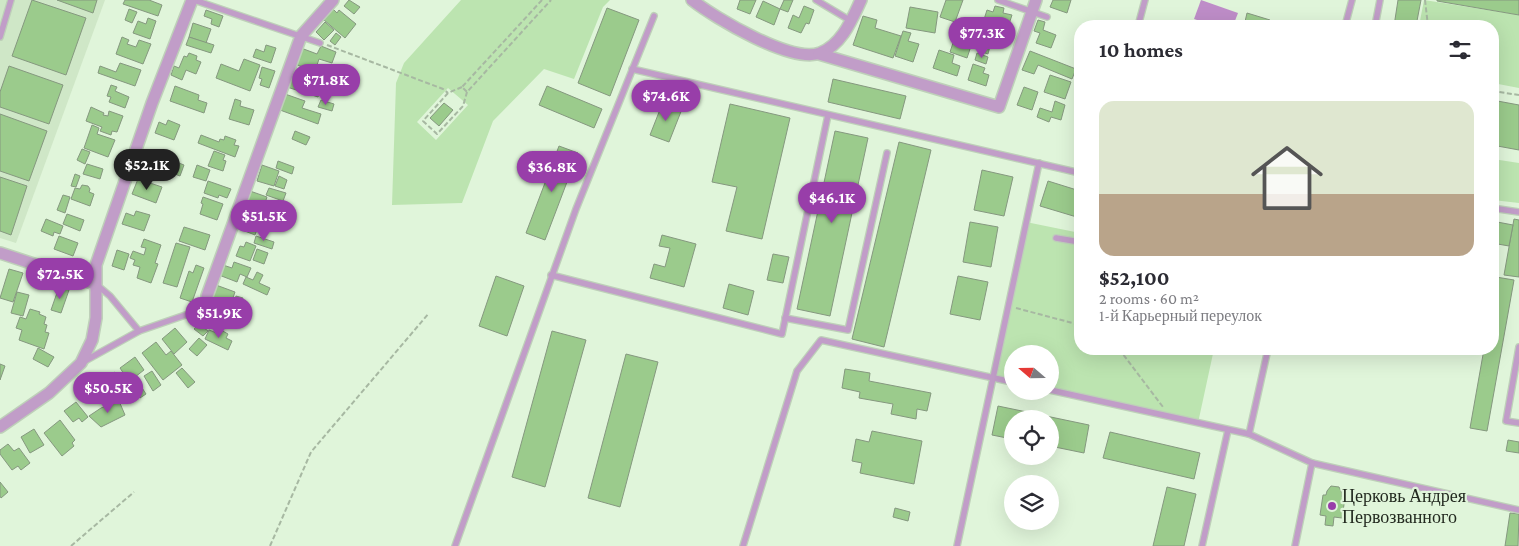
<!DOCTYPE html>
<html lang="en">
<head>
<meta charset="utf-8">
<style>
  :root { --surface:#fff; --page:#f7f7f7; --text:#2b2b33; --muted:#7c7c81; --line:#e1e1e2; --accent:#983ea9 }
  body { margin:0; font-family:"Crimson Pro",serif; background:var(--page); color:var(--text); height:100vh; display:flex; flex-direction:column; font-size:19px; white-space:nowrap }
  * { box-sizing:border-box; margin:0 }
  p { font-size:16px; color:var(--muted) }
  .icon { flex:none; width:28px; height:28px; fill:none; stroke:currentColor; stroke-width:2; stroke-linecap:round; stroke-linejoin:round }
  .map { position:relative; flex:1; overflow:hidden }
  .panel { position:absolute; left:1074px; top:20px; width:425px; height:335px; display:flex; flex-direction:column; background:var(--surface); border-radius:20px; box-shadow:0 5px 20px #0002 }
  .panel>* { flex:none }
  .needle { width:32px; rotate:290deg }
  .tools { position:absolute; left:1004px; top:345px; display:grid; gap:10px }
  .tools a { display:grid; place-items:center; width:55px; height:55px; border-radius:50%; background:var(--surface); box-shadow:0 5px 20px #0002; font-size:25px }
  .price { position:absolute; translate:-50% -42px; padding:0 11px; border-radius:18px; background:var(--accent); color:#fff; font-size:16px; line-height:32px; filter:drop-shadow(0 1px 2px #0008) }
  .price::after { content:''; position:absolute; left:50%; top:30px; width:15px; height:11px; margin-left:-8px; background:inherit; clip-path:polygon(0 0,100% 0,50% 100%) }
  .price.on { background:#222; color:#fff }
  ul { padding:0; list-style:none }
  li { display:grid; align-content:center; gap:10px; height:265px; padding:0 25px }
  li+li { border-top:1px solid var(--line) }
  li span { display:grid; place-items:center; height:155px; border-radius:15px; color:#555 }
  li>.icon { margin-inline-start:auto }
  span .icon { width:90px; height:90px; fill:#fffc; stroke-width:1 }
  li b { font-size:21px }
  h2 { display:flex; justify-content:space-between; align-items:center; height:60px; padding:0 25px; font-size:21px }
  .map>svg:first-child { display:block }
  .built { fill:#cfe7c7 }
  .green { fill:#bce4b0; fill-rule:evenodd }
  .water { fill:#be8dc8 }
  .building { fill:#9bcb8c; stroke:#85987f }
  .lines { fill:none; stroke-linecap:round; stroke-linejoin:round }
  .lane-casing { stroke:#bed0b9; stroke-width:8 }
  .street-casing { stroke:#bed0b9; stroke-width:14 }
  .path { stroke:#a7b8a2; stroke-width:2; stroke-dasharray:5 2.5; stroke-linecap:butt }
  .lane { stroke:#c19dc8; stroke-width:5.5 }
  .street { stroke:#c19dc8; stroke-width:11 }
  .poi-dot { fill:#983ea9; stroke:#e0f5da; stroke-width:2 }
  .labels { text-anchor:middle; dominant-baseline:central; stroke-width:4.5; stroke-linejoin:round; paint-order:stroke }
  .poi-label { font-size:18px; fill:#232a20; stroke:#e0f5da; text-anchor:start }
</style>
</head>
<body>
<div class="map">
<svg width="1519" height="546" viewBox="0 0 1519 546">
  <rect width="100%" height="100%" fill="#e0f5da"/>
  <path class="built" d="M0,0H105L16,243L0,238Z"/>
  <g class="green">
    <path d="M461,0H610L603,7L574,79L544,69L493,121L462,203L392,205L396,83L404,63ZM448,88L468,105L436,140L417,122Z"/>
    <path d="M1424,0L1519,15V88L1493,83L1492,26H1419Z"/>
    <path d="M1493,159L1519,163V203L1493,200Z"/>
    <path d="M1026,222L1080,233V349H1214L1198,423L1050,390V354H1012V382L993,378Z"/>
  </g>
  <path class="water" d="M1201,0L1238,13L1233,26H1215L1194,19Z"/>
  <g class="building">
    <path d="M32,0L86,18L66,75L12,56Z"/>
    <path d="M57,0H97L93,13Z"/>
    <path d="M125,0H149L162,5L158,16L123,4Z"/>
    <path d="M349,0L360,7L354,14L344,6Z"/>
    <path d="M740,0H756L750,14L737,9Z"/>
    <path d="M784,0H793L788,12L780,9Z"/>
    <path d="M946,0H963L955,22L940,17Z"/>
    <path d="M1053,0H1071L1067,13L1050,7Z"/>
    <path d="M1398,0H1421L1416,26H1394Z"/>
    <path d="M1437,0H1519V15L1437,1Z"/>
    <path d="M763,1L780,9L774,25L756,17Z"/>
    <path d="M804,6L814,10L809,24L806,23L801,33L788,28L793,15L799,18Z"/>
    <path d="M995,6L1004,8L1003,13L1012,15L1007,30L1001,28L999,34L981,29L987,10L993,12Z"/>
    <path d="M910,7L938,12L935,33L906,28Z"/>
    <path d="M607,8L639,20L610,96L578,83Z"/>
    <path d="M129,9L137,12L132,23L125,20Z"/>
    <path d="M333,9L337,13L339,10L356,24L345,38L324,20Z"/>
    <path d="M206,10L223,16L219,27L211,24L212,19L204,16Z"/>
    <path d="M1247,13L1270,20L1268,26H1244Z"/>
    <path d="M863,16L877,20L875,28L901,36L893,58L853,45Z"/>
    <path d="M148,18L156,21L150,39L133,33L138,21L146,24Z"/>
    <path d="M971,20L980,23L977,33L968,31Z"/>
    <path d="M1038,20L1045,22L1043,30L1056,35L1051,48L1036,43L1040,33L1034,31Z"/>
    <path d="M325,22L334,30L324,40L316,32Z"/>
    <path d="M193,23L211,29L206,43L189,37Z"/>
    <path d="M903,31L911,33L908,41L919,44L913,62L895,56Z"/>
    <path d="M336,33L341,37L335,45L330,41Z"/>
    <path d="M965,35L975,38L972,46L963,43Z"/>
    <path d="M122,37L129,40L127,44L136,47L139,40L151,44L143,64L116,54Z"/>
    <path d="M189,37L214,45L211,53L186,45Z"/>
    <path d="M953,43L970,49L967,58L950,52Z"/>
    <path d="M981,43L990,46L988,54L979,51Z"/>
    <path d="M266,45L276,48L271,63L253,57L256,49L264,52Z"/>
    <path d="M321,46L336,52L332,63L319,59L317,65L326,69L323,75L295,64L301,48L317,54Z"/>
    <path d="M939,50L954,55L952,63L960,66L957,76L933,68Z"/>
    <path d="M1030,51L1076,69L1072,79L1038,65L1034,74L1022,70Z"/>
    <path d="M189,53L197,56L196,60L201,62L196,74L186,70L182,80L171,75L174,66L179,68L184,56L187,57Z"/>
    <path d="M977,53L988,57L986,64L975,60Z"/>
    <path d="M244,59L260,65L250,91L216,78L221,64L239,71Z"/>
    <path d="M120,63L141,70L135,86L98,73L100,66L116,72Z"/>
    <path d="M973,64L985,68L983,73L989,75L986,86L968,80Z"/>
    <path d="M9,66L63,85L49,124L0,107V92Z"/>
    <path d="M262,67L275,71L269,88L260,85L262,79L259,78Z"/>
    <path d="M292,71L312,78L309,85L321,89L318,97L287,87Z"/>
    <path d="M316,73L334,79L331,88L317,83L318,79L314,78Z"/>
    <path d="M1050,75L1071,82L1065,99L1044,92Z"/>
    <path d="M833,79L906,96L900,119L828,102Z"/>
    <path d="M111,85L117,87L115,91L129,97L125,108L109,102L111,97L107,96Z"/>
    <path d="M175,86L199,95L198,100L207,103L204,113L170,101Z"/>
    <path d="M547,86L602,109L594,128L539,105Z"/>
    <path d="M1024,87L1038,92L1032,110L1017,105Z"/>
    <path d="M285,94L305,101L302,108L321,114L318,124L280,110Z"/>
    <path d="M235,99L241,101L240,106L254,110L249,125L229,119Z"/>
    <path d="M321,100L334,104L332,111L318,107Z"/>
    <path d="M1492,100L1519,105V150L1492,145Z"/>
    <path d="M1055,101L1065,105L1061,120L1051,117L1049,122L1037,117L1040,108L1052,112Z"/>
    <path d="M663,102L682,109L669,142L650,135Z"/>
    <path d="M444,103L453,110L439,126L430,118Z"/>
    <path d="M730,104L790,118L762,239L726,231L737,187L712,182Z"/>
    <path d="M91,107L104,113L103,115L108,116L109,111L123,116L117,132L112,131L111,135L100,131L102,127L86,121Z"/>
    <path d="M0,114L47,131L29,181L0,171Z"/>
    <path d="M168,120L180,125L174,140L155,133L159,122L166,125Z"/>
    <path d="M92,125L99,128L97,134L115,140L108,157L84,148Z"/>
    <path d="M295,131L310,137L306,145L292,139Z"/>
    <path d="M835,131L868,138L830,316L797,309Z"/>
    <path d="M201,135L219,142L220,139L224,140L225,136L236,140L234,145L239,146L235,157L198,143Z"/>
    <path d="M899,142L931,150L884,347L852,339Z"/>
    <path d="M559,146L578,153L545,240L526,233Z"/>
    <path d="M82,149L90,152L85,164L77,160Z"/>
    <path d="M148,151L184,165L180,176L144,162Z"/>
    <path d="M214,151L225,155L223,160L226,161L223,171L208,166Z"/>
    <path d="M278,161L294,167L292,174L276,168Z"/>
    <path d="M87,164L103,169L100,179L83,174Z"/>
    <path d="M197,165L210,170L206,181L193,177Z"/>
    <path d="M262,165L279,171L274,186L257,181Z"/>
    <path d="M982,170L1013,177L1004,216L974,210Z"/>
    <path d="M75,174L80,176L76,187L71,186Z"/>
    <path d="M279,176L287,180L284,189L275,186Z"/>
    <path d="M0,177L27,186L11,235L0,231Z"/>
    <path d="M138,179L162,187L156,203L132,194Z"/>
    <path d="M208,181L231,189L227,198L219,195L218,198L204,193Z"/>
    <path d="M1048,181L1080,191V218L1040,206Z"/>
    <path d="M82,185L88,186L90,189L89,192L94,194L90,206L71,199L75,188L80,189Z"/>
    <path d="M269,188L286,193L283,201L266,195Z"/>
    <path d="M250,191L267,197L263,209L246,204Z"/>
    <path d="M63,195L70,197L65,213L57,210Z"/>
    <path d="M203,197L223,204L217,220L200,214L203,204L201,203Z"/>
    <path d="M268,210L282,215L278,224L264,219Z"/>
    <path d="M136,211L150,215L144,231L122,224L126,213L134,216Z"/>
    <path d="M67,214L84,220L80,231L63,224Z"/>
    <path d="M242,214L260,221L255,235L237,228Z"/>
    <path d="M46,219L63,226L60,234L54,232L53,236L41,231Z"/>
    <path d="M1514,219L1519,220V277L1504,275Z"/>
    <path d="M1492,221L1513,225L1509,246L1492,243Z"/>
    <path d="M970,222L998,227L991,267L963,262Z"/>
    <path d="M184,227L210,235L205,250L179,241Z"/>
    <path d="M662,235L696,244L684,287L650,278L654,264L665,267L670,248L659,246Z"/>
    <path d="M59,236L78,243L73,256L54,249Z"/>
    <path d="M256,236L274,242L272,249L254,243Z"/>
    <path d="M144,239L161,245L155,263L158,264L151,283L137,278L140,267L133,265L135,260L130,258L133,251L144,255L146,248L141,247Z"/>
    <path d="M246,242L256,246L250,261L236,256L240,246L244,247Z"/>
    <path d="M176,243L190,247L177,287L163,283Z"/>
    <path d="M257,249L268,253L264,264L253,260Z"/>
    <path d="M117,250L129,254L124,270L112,266Z"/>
    <path d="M773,254L789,257L783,283L767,280Z"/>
    <path d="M234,262L251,268L247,277L240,274L237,282L219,275L223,265L232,268Z"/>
    <path d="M196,265L204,268L192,302L180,298L189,271L193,273Z"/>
    <path d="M9,269L23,273L13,302L0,298Z"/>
    <path d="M257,272L263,275L259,283L270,288L267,295L243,284L246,277L253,280Z"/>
    <path d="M496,276L524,286L507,336L479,326Z"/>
    <path d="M958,276L988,282L980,320L950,314Z"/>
    <path d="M1496,277L1514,280L1487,431L1470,428L1484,349H1492V298Z"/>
    <path d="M729,284L754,291L748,315L723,308Z"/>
    <path d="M216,285L235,292L230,306L211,299Z"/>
    <path d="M59,287L69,290L61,313L51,310Z"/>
    <path d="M17,292L29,295L23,316L11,313Z"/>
    <path d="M236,296L243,298L242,301L247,303L244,312L232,307Z"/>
    <path d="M30,309L40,312L39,314L46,317L44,324L47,325L45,332L49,333L44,349L19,340L22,330L16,328L20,317L26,319Z"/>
    <path d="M199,324L208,331L203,336L194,329Z"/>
    <path d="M175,328L187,342L174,354L162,339Z"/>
    <path d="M209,330L219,334L221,330L228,334L226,338L232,341L228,350L205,339Z"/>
    <path d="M552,331L586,340L545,487L512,477Z"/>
    <path d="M199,338L207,345L197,356L189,349Z"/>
    <path d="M156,342L166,355L171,351L182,365L163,380L142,353Z"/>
    <path d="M38,348L54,357L48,367L33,359Z"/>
    <path d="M626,354L658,362L620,507L588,498Z"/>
    <path d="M135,357L144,370L135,377L146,394L140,398L120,368Z"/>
    <path d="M0,364L5,366L0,380Z"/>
    <path d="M182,368L195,382L188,388L176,373Z"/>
    <path d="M845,369L870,373L869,381L931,393L927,411L917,409L916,419L891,414L893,404L859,398L860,392L842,388Z"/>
    <path d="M152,371L161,385L153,391L144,376Z"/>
    <path d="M115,372L127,388L112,399L100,383Z"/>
    <path d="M119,401L125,415L101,427L89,416L101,408Z"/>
    <path d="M76,402L88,417L82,422L79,418L73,422L64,411Z"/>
    <path d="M998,406L1089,425L1084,453L1050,446V419H1012V439L992,435Z"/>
    <path d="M60,420L75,440L72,443L74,446L62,456L44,433Z"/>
    <path d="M34,429L44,445L30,453L21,437Z"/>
    <path d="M872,431L922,441L914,484L860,473L862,463L852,461L856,439L869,442Z"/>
    <path d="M1110,432L1200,453L1194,479L1103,458Z"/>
    <path d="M1508,440L1519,442V453L1506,451Z"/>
    <path d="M8,444L14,451L19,448L30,463L21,470L18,466L12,470L0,454V450Z"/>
    <path d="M0,482L8,492L1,498L0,496Z"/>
    <path d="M1331,486L1339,487L1342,493V497L1345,498L1342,518L1334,517L1333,526L1325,525L1326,516L1320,515L1323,495H1326L1327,491Z"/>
    <path d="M1167,487L1196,494L1184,546H1153Z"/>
    <path d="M895,508L910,512L908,521L893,517Z"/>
    <path d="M1510,513L1519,514L1518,546H1505Z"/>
  </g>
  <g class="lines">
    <g class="lane-casing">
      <g id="lane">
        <path d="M194,0L320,43"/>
        <path d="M816,0L851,21"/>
        <path d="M998,0L1047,17"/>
        <path d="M1138,26L1145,0"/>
        <path d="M1345,26L1352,0"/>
        <path d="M1375,26L1380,0"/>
        <path d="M0,37L11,0"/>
        <path d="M632,69L1080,173"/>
        <path d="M1492,208L1519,212"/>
        <path d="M1056,238L1080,242"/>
        <path d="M551,275L782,334L828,115"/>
        <path d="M97,285L110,296L139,331"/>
        <path d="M785,318L848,330L887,153"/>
        <path d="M1519,347L1506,421L1519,423"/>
        <path d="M83,362L139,331L197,311L207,296"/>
        <path d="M1050,390L1249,434L1312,463L1519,510"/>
        <path d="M1249,434L1268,349"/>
        <path d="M455,546L576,209L654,16"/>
        <path d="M743,546L797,371L821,340L1012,382"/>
        <path d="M957,546L1039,163"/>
        <path d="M1202,546L1228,430"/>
        <path d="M1295,546L1312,463"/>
      </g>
    </g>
    <g class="street-casing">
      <g id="street">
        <path d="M692,0C715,18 792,64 820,53C842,45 852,19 861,0"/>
        <path d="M819,54L999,107L1036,0"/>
        <path d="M0,253L95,284"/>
        <path d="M207,296L301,36L333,0"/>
        <path d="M0,427L49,393L81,363L92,340L96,318V265L152,103L192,0"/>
      </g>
    </g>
    <g class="path">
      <path d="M542,0L462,87L467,92L551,0"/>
      <path d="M1425,0L1428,26"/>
      <path d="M327,45L443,89L448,93"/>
      <path d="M462,87L448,93L423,121L437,134L463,106L467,92"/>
      <path d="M1492,91L1519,95"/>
      <path d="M1016,308L1080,325"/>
      <path d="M1119,349L1163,407"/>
      <path d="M71,546L134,492"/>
      <path d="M270,546L311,452L429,313"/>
    </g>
    <use href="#lane" class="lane"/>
    <use href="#street" class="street"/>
  </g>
  <circle class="poi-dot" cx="1332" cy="506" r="5"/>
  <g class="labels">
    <g class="poi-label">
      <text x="1342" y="496">Церковь Андрея<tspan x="1342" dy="21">Первозванного</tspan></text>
    </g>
  </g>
</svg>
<div class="tools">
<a><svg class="needle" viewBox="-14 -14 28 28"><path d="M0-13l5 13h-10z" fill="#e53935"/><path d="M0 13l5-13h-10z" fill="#7c7c81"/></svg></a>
<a><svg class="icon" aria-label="locate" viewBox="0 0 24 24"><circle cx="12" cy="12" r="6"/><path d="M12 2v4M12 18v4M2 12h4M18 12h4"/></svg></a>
<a><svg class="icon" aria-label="layers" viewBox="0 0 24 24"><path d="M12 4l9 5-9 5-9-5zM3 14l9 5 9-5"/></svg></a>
</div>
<b class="price" style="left:982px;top:59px">$77.3K</b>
<b class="price" style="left:326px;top:106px">$71.8K</b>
<b class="price" style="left:666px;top:122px">$74.6K</b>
<b class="price on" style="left:147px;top:191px">$52.1K</b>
<b class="price" style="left:552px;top:193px">$36.8K</b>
<b class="price" style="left:832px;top:224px">$46.1K</b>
<b class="price" style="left:264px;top:242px">$51.5K</b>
<b class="price" style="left:60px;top:300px">$72.5K</b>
<b class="price" style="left:219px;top:339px">$51.9K</b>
<b class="price" style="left:108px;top:414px">$50.5K</b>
<section class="panel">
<h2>10 homes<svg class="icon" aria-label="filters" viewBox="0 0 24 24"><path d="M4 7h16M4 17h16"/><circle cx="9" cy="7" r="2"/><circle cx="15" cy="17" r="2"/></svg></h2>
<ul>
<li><span style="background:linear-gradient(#dfe7d0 60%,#b9a48a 0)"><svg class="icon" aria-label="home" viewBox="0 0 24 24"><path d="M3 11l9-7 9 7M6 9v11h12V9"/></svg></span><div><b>$52,100</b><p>2 rooms · 60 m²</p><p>1-й Карьерный переулок</p></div></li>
</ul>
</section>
</div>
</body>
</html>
